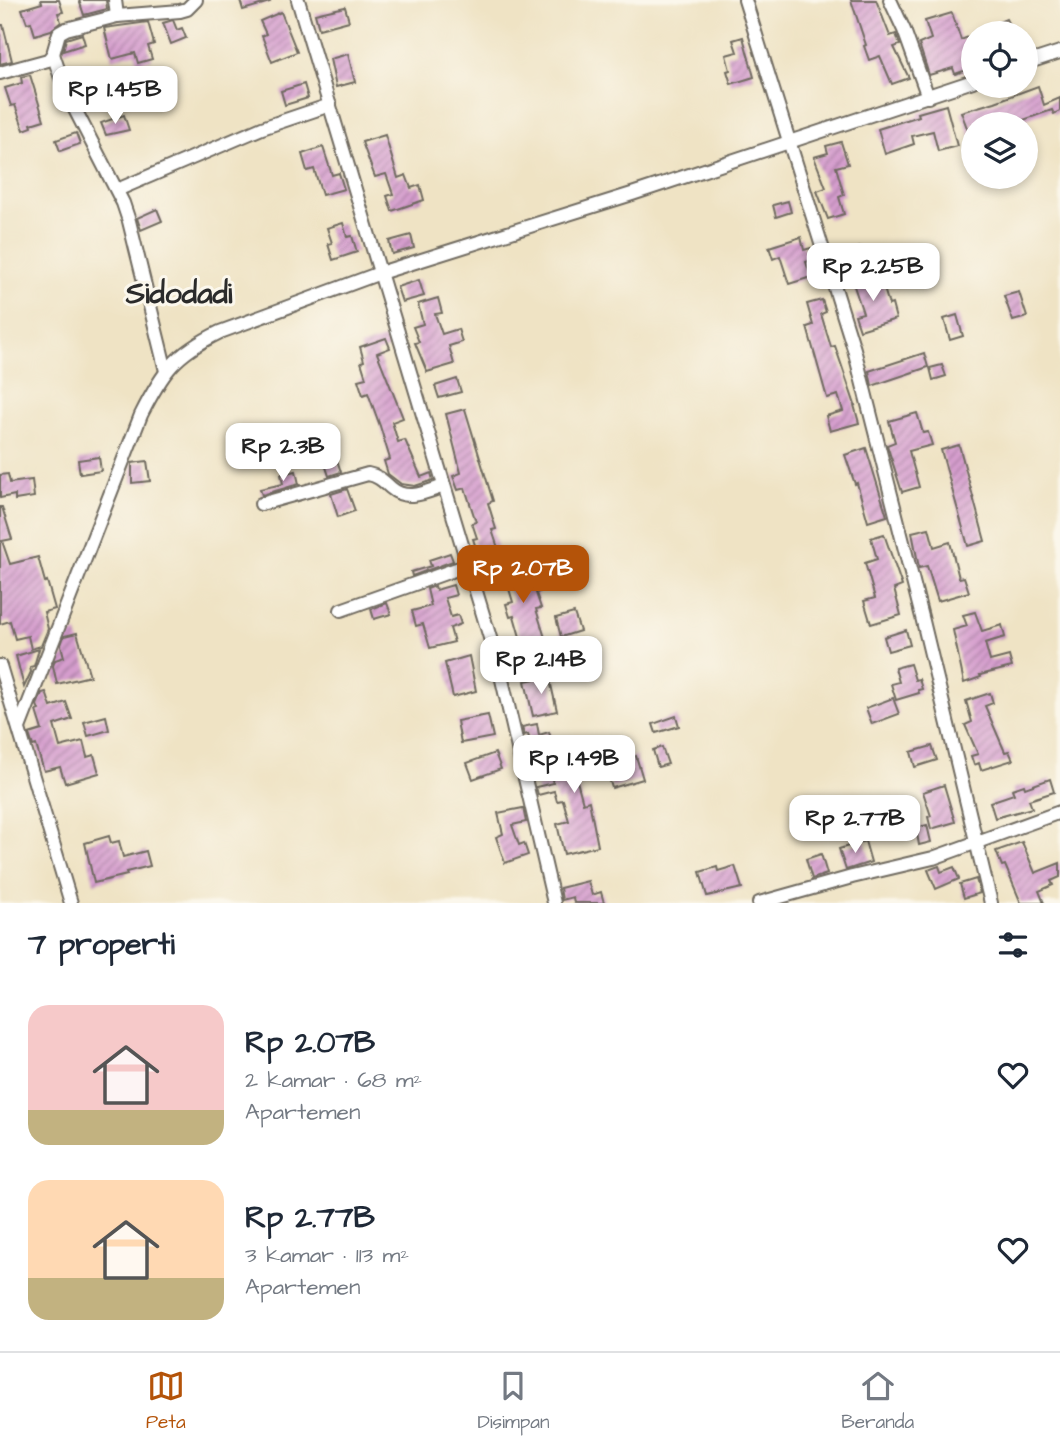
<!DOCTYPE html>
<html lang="id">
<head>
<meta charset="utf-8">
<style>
  :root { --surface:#fff; --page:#f6f6f7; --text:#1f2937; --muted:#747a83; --line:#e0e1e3; --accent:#b45309 }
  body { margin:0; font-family:"Architects Daughter",sans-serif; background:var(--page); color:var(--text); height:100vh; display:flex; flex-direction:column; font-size:26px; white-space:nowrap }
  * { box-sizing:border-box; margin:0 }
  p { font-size:23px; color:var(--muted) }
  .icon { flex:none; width:38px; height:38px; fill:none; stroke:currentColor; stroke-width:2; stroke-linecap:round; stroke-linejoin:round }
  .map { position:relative; height:903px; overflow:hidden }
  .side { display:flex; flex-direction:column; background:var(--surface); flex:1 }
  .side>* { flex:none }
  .tools { position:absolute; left:961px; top:21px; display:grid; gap:14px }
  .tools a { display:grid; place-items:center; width:77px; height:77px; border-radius:50%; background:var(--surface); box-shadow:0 4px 10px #0003; font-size:35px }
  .price { position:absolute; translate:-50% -60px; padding:0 16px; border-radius:14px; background:#fff; color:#222; font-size:23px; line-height:46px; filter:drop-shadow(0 2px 4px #0008) }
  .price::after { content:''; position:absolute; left:50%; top:42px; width:21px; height:16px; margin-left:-10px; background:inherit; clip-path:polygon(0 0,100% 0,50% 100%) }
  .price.selected { background:var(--accent); color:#fff }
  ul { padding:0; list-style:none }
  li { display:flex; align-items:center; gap:21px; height:175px; padding:0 28px }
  li span { display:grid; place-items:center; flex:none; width:196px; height:140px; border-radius:21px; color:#555 }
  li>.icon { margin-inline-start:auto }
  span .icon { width:84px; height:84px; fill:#fffc; stroke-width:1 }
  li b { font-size:30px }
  h2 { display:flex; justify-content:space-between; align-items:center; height:84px; padding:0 28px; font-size:30px }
  .tab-bar { display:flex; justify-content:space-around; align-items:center; height:98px; border-top:2px solid var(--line); background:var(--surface); font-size:19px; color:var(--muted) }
  .tab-bar a { display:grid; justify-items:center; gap:4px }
  .tab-bar .selected { color:var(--accent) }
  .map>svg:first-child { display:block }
  .building { fill:url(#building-hatch) }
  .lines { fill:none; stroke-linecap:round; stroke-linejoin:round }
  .minor-casing { stroke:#706b61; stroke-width:16 }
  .minor { stroke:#fff; stroke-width:12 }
  .labels { text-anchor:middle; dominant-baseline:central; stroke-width:6; stroke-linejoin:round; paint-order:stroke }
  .quarter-label { font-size:30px; font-weight:bold; fill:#2b2b2b; stroke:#fbf7ec }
</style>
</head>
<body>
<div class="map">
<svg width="1060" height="903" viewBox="0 0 1060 903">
  <defs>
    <pattern id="building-hatch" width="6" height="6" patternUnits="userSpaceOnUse" patternTransform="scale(1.75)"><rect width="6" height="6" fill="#d59dcd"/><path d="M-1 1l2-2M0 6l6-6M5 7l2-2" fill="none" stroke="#ad80a7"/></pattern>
  </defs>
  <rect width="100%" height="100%" fill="#fbf7ec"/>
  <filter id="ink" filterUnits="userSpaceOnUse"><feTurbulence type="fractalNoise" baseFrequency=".0143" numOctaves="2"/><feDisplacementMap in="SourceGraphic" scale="14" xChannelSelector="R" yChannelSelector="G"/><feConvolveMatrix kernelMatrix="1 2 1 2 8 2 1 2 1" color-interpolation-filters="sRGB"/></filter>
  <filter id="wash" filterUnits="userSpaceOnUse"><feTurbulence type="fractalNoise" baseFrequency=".00686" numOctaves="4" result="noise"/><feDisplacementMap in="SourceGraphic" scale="28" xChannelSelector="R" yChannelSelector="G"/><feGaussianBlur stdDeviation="1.57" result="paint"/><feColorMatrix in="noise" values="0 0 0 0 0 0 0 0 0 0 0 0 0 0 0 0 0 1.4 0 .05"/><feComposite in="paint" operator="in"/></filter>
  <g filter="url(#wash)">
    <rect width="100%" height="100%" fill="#efe3c4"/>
    <g id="blocks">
      <g class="building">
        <path d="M41,0H59L63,12L58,13L61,22L51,30L35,35L31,22L27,23L22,9L42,3Z"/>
        <path d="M79,0H106L107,9L84,15Z"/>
        <path d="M240,0H269L270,2L243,10Z"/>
        <path d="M851,0H876L890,36L896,34L900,45L894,47L909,78L892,84L880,56L869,60L864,46L866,45Z"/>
        <path d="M345,7L349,21L319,29L315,14Z"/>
        <path d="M281,12L297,52L272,62L262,36L266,34L260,21Z"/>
        <path d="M952,13L961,40L973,35V68L955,74L953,68L929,75L919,44L931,39L925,21Z"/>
        <path d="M1006,19L1013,33H996L992,25Z"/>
        <path d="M173,20L177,30L182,28L186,38L171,44L163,23Z"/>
        <path d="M148,22L154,44L148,46L152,59L138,63L135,53L112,59L104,28Z"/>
        <path d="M0,25H3L12,61L0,64Z"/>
        <path d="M82,34L85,44L63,51L66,39Z"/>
        <path d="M743,37L754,77L731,84L727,71L730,70L726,55L737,52L733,40Z"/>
        <path d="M348,54L355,82L336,87L330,59Z"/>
        <path d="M81,74L91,90L112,81L120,98L101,107L99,103L90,107L83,91L77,95L72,85L79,81L77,77Z"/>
        <path d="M30,75L44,120L31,124L32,127L24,130L15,105L11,106L5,88L22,83L21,77Z"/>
        <path d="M304,84L308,98L285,105L281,91Z"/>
        <path d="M1038,86L1044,105L1060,98V111L1054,114L1052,110L1012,124H973L972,141L961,112L995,102Z"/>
        <path d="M946,105L957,146L938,151L933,131L912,136L914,144L885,154L878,129L919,116L918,113Z"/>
        <path d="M124,115L129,130L106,135L101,123Z"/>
        <path d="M76,133L80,144L60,151L56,140Z"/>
        <path d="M385,135L398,178L406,175L411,188L420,185L424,200L392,211L387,196L393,194L386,174L375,177L362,142Z"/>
        <path d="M841,142L848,164L836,167L844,195L839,197L844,214L828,219L817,191L826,188L814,157L828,153L826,146Z"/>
        <path d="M323,147L332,175L339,173L344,189L322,195L314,169L307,171L302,154Z"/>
        <path d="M788,201L791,212L776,217L773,205Z"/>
        <path d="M157,209L162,221L141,230L137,218Z"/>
        <path d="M343,223L347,237L352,236L357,252L333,260L328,244L332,243L327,228Z"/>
        <path d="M411,235L414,248L392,254L389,241Z"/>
        <path d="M801,237L804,250L811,248L815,259L806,262L811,277L789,284L780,256L773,259L769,247Z"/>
        <path d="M861,247L865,260L838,269L834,256Z"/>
        <path d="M880,275L889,305L892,304L896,319L860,330L855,315L863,313L853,283Z"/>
        <path d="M419,280L424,296L402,302L397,287Z"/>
        <path d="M1019,292L1027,317L1013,321L1004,296Z"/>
        <path d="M438,298L442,313L435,314L442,334L458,329L462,342L449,346L454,364L427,372L415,343L419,342L413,327L423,324L418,304Z"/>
        <path d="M822,300L826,312L821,314L831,347L835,346L855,405H854L859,423L830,431L826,416L843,411L838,395L827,398L807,327L813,325L807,304Z"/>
        <path d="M957,315L963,336L950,340L944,319Z"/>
        <path d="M386,338L390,348L377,353L403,418L392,422L398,442L405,440L421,477L431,473L433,480L415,486L401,484L388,474L384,461L390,459L380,426L368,393L363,395L358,380L366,378L361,362L364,361L360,347Z"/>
        <path d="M924,353L928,367L872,386L869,371Z"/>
        <path d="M942,365L946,376L933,380L930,368Z"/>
        <path d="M457,379L461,392L439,398L435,386Z"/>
        <path d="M465,409L493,501L488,503L496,529L492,530L499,551L479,557L473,539L477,538L472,523L476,522L465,488L458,490L453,476L461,473L446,414Z"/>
        <path d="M917,413L923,433L928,432L932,445L909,451L919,487L902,492L887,445L895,442L889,421Z"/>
        <path d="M959,445L985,541L968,546L941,450Z"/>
        <path d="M866,448L887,516L868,522L857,483L855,484L845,455Z"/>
        <path d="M335,454L341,472L329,476L323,458Z"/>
        <path d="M99,457L101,471L80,474L78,460Z"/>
        <path d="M147,461L150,481L132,483V463Z"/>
        <path d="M296,471L299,484L262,495L260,489L283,484L281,474Z"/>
        <path d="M8,474L10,483L32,480L34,497L15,500V495L0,498V475Z"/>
        <path d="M347,489L355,511L338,517L331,494Z"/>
        <path d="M0,507H2L12,539L2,541L10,564L38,557L45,582L47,581L55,609L44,612L48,629L41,646L31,649L28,636L15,639L10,621L0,624Z"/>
        <path d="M929,528L934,547L950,542L959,578L964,577L969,592L938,601L927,566L919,568L912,532Z"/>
        <path d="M884,534L902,586L894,589L901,615L871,624L864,601L875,598L865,563L877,559L871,538Z"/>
        <path d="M518,549L523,563L516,565L523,588L543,581L546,589L536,593L541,608L536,609L546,641L540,643L544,655L524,661L522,652L524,651L514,616L510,617L506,604L513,602L503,569L497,571L493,557Z"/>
        <path d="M450,553L453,561L412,576L411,572L431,566L429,560Z"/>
        <path d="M453,585L456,595L445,598L451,617L458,615L461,624L450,628L454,642L430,648L423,624L416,626L412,611L431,606L427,589L435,586L436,590Z"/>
        <path d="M387,603L391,614L374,619L371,609Z"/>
        <path d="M975,612L982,631L1002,625L1005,637L985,643L990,661L1009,656L1012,667L980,675L981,677L964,683L953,630L967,626L963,615Z"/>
        <path d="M574,613L580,631L561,637L556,618Z"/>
        <path d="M906,630L910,645L888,651L884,637Z"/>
        <path d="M77,633L90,676L57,684L53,666L55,660L64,657L61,645L64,636Z"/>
        <path d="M39,649L34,666L30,667L31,672L24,687L16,656Z"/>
        <path d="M469,656L476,691L453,697L445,663Z"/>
        <path d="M910,664L915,680L919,679L922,689L918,690L919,693L896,700L891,684L899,682L895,668Z"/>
        <path d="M549,676L557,711L533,716L525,681Z"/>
        <path d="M46,692L51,707L66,702L72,719L54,725L60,747L83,741L87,757L94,755L99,773L65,783L60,767L44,771L36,745L33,746L29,734L42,730L36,711L39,710L37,705L42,693Z"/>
        <path d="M990,693L993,703L985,706L1005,752L1009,751L1013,760L981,770L979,763L974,765L971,756L978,754L965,725L972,722L966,701Z"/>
        <path d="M893,698L899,714L872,724L866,708Z"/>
        <path d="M488,715L493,737L461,743L457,721Z"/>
        <path d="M106,716L109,730L88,736L84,722Z"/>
        <path d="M676,716L679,726L656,733L653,724Z"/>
        <path d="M537,724L539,735L549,732L554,749L533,755L528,734L524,735L522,727Z"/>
        <path d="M597,739L604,761L574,770L583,803L589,801L598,846L564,854L557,824L569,821L563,800L557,801L554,791L538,795L536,787L553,783L549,769L561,766L557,746L577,742L578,744Z"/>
        <path d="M932,746L937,760L915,767L911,752Z"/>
        <path d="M662,747L668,764L658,767L653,750Z"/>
        <path d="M495,753L501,769L473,779L467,763Z"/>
        <path d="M636,756L643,779L612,788L605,765Z"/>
        <path d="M1050,779L1054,792L1029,800L1032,808L995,818L990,802L1014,794L1012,789L1024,785L1025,788Z"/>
        <path d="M944,785L955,822L931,829L928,817L931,816L923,792Z"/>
        <path d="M523,808L526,822L512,825L519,845L524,843L528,855L505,863L496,837L503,834L498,813Z"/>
        <path d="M927,825L931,842L919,845L916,828Z"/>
        <path d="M109,836L111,843L119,841L123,857L146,851L150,866L126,872L127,875L94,883L85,843Z"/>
        <path d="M865,841L871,862L846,870L839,849Z"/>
        <path d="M1022,842L1035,873L1060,863V877L1051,881L1053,885L1039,891L1044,903H1021L1005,865L1002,866L996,851Z"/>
        <path d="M821,854L827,874L812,879L806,859Z"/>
        <path d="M735,866L742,888L707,896L700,872L717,867L718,871Z"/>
        <path d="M939,866L941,872L954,867L959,879L936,889L928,870Z"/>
        <path d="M976,879L980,893L964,898L960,884Z"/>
        <path d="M588,881L592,895L601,892L604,903H574L573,897L562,900L560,888Z"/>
      </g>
    </g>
  </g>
  <g filter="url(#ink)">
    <use href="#blocks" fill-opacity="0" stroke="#706b61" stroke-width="2"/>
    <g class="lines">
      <g class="minor-casing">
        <g id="minor">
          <path d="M115,0L117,16"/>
          <path d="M298,0L500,671L554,903"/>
          <path d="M745,0L854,349L922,617L991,903"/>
          <path d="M890,0L904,30L928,97"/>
          <path d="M53,54L65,90L123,203L129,221L166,371"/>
          <path d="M1026,63L1060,52"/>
          <path d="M0,73L48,60L53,54L59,33L66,29L117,16L180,11L187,9L196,0"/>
          <path d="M117,190L262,128L330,105"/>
          <path d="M261,504L368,474C379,476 383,481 391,488C407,502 426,492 444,486"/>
          <path d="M341,610L468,565"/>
          <path d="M0,666L71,903"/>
          <path d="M19,728L141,415C163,371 175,354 220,332L380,273L632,194L973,81"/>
          <path d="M759,903L852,877L933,858L1060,812"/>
        </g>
      </g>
      <use href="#minor" class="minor"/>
    </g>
  </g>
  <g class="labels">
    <g class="quarter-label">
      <text x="179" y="294">Sidodadi</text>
    </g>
  </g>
</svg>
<div class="tools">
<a><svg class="icon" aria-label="locate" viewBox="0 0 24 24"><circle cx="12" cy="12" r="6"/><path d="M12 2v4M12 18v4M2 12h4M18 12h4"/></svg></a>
<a><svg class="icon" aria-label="layers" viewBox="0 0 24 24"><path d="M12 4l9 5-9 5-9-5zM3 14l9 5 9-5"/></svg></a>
</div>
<b class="price" style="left:115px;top:126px">Rp 1.45B</b>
<b class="price" style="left:873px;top:303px">Rp 2.25B</b>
<b class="price" style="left:283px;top:483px">Rp 2.3B</b>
<b class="price selected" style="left:523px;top:605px">Rp 2.07B</b>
<b class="price" style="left:541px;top:696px">Rp 2.14B</b>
<b class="price" style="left:574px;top:795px">Rp 1.49B</b>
<b class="price" style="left:855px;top:855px">Rp 2.77B</b>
</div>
<section class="side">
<h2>7 properti<svg class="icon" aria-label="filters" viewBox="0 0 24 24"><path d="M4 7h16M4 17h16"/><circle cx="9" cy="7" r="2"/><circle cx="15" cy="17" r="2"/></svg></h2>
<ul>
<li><span style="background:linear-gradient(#f6c9c9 75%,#c2b280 0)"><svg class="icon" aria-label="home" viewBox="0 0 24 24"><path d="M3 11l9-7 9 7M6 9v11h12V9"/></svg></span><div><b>Rp 2.07B</b><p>2 kamar · 68 m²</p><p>Apartemen</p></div><svg class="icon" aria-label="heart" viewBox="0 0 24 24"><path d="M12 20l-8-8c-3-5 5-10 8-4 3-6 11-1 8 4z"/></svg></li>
<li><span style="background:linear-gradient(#ffd9b3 70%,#c2b280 0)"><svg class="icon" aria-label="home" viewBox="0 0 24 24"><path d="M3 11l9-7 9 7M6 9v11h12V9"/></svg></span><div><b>Rp 2.77B</b><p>3 kamar · 113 m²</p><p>Apartemen</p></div><svg class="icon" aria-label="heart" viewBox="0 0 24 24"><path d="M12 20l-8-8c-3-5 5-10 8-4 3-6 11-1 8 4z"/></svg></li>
</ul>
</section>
<nav class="tab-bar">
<a class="selected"><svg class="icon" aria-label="map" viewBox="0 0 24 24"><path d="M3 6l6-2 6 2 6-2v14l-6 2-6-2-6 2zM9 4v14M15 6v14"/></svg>Peta</a>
<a><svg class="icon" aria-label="saved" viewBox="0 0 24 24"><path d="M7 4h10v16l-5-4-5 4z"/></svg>Disimpan</a>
<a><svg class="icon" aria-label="home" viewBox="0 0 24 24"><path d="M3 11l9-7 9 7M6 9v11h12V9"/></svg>Beranda</a>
</nav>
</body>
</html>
